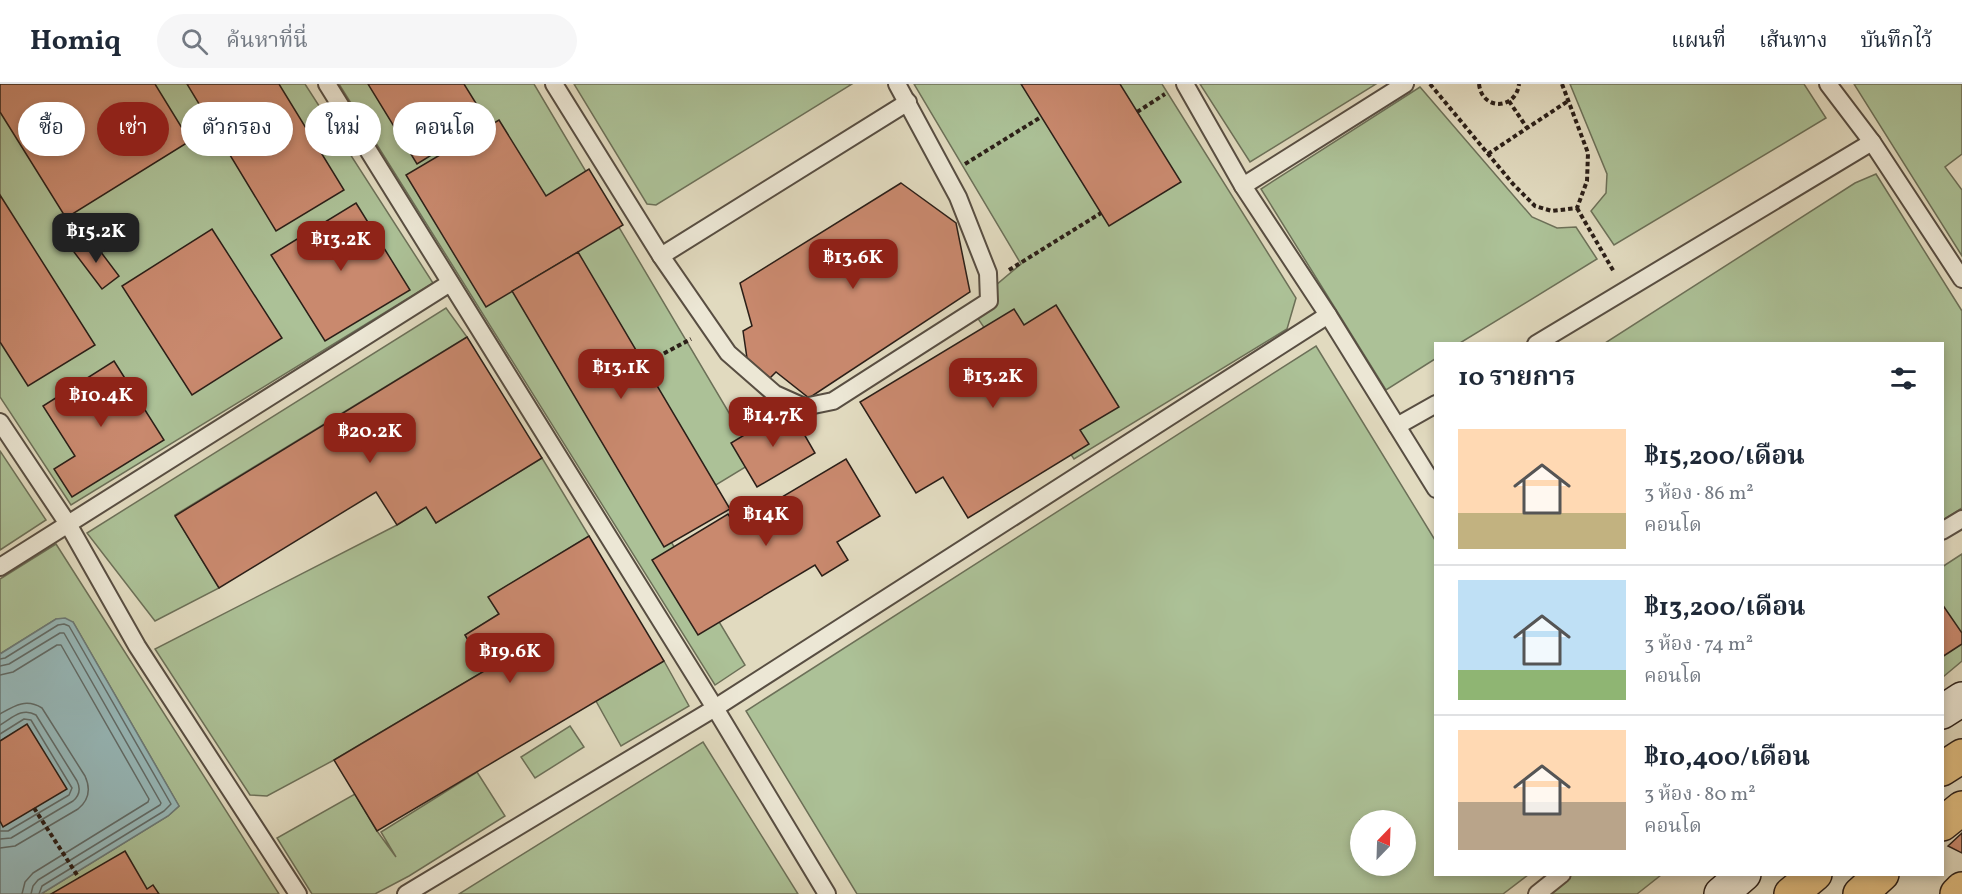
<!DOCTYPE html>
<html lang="th">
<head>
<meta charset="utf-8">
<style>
  :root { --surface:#fff; --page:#f6f6f7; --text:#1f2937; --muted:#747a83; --line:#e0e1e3; --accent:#8f2418 }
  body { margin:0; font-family:Vollkorn,"Noto Serif Thai",serif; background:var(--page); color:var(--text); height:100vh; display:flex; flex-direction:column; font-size:22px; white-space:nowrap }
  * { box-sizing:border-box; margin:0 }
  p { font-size:20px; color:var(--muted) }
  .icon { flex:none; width:33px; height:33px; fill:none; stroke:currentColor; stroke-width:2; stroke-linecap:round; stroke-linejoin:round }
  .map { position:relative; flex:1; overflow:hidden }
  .sheet { position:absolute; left:1434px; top:258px; width:510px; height:534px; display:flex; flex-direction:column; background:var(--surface); border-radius:0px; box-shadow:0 3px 9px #0003 }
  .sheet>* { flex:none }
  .top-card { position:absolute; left:18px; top:18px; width:570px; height:54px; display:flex; gap:12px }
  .needle { width:39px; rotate:23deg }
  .tools { position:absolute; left:1350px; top:726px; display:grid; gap:12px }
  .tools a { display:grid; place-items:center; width:66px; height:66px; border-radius:50%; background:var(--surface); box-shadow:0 3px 9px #0003; font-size:30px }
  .price { position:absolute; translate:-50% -51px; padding:0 14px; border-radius:12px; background:var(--accent); color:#fff; font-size:20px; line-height:39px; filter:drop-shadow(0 2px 3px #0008) }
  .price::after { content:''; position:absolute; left:50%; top:36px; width:18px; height:14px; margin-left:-9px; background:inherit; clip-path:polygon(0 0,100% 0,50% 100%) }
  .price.on { background:#222; color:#fff }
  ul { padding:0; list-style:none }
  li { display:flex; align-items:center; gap:18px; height:150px; padding:0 24px }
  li+li { border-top:2px solid var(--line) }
  li span { display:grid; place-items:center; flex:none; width:168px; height:120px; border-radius:0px; color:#555 }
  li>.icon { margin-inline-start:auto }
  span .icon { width:72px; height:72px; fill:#fffc; stroke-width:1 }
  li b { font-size:26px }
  h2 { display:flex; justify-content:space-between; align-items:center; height:72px; padding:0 24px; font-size:26px }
  .chip { padding:0 21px; border-radius:27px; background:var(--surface); box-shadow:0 3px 9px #0003; font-size:21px; line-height:54px }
  .chip.on { background:var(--accent); color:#fff }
  header { display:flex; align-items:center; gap:36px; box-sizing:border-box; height:84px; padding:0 30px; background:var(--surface); border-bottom:2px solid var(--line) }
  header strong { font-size:28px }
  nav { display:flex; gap:33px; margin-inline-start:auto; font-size:21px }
  .search { width:420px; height:54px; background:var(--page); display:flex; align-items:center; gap:15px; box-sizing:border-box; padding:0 21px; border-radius:33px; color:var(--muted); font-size:22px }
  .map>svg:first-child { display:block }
  .green { fill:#acc197; stroke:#6c7058; stroke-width:1.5; fill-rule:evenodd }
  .water { fill:#97b9ba; stroke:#6c7b79; stroke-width:1.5 }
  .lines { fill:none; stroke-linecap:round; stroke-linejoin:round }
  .shore { stroke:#616c69; stroke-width:1.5 }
  .building { fill:#c9896e; stroke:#2b1f18; stroke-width:1.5 }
  .lane-casing { stroke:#584e42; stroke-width:20 }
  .secondary-casing { stroke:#2b1f18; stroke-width:36 }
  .highway-casing { stroke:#2b1f18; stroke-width:36 }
  .path { stroke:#2b1f18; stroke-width:4; stroke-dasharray:4.5 3; stroke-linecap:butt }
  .lane { stroke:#ece7d5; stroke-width:16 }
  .secondary { stroke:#ece7d5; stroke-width:33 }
  .highway { stroke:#e0bd80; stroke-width:33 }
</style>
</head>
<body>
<header>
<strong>Homiq</strong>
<div class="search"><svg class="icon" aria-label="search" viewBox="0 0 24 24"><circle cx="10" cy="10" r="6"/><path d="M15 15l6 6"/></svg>ค้นหาที่นี่</div>
<nav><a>แผนที่</a><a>เส้นทาง</a><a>บันทึกไว้</a></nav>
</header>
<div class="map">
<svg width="1962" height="810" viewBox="0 0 1962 810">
  <rect width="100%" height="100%" fill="#e1dabf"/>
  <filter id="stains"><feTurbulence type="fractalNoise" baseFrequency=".00333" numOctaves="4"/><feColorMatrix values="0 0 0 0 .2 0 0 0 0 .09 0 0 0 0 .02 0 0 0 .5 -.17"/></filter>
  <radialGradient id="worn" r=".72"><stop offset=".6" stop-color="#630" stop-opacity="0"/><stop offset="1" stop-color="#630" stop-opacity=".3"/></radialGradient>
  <g class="green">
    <path d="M0,0H305L433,199L71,421L0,313Z"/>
    <path d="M339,0H534L757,376L658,436L745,581L715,601Z"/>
    <path d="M574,0H852L656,121L647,120Z"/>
    <path d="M914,0H1162L1296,214L1287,245L1074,375L970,223L1021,180Z"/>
    <path d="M1200,0H1376L1250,78Z"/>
    <path d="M1570,0H1804L1826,34L1614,161L1591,127L1606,109L1607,90Z"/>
    <path d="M1854,0H1962V70L1945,83L1962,106V172Z"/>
    <path d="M1420,3L1532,133L1557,144L1576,143L1597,175L1460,259L1436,260L1435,275L1386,306L1261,105Z"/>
    <path d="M1876,90L1962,227V424L1943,436L1942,260L1605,259L1855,99Z"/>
    <path d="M446,224L467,253L175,431L219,504L155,537L87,449Z"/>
    <path d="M1316,262L1435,456L1436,790L1528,791L1503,810H857L746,627ZM1360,736H1406V782H1360Z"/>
    <path d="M0,367L46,436L0,466Z"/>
    <path d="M542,374L589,452L489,513L499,530L465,551L486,586L334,676L267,712L250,711L155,565L397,441L426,423L436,439Z"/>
    <path d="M56,460L279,810H41L168,732L179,722L73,538L56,535L0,570V495Z"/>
    <path d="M1962,470V577L1943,593L1942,483Z"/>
    <path d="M664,577L689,622L621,662L596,617Z"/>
    <path d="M570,642L584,663L535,694L521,673Z"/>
    <path d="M703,658L798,810H459Z"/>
    <path d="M477,688L505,732L409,792L375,810H312L277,754L355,710L377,747L396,773L381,748Z"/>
    <path d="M1566,791H1661L1637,810H1542Z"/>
  </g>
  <path class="water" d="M65,534L73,538L179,722L168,732L41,810H0V737L3,742L27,641L0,657V570L56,535Z"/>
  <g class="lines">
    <g class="shore">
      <path d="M0,575L5,574L58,541L64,540L69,542L171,720L164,727L42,802L39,810"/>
      <path d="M0,582L9,580L60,549H64L161,719L160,721L38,796L33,802L31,810"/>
      <path d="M0,591L13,588L57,561H61L149,715L148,718L33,789L25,798L22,810"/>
      <path d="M0,630C14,622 26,614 42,624L85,692C91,705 89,716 78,725L15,762L0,764"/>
      <path d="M0,641C12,634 22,623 36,631L77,697C81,705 80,711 73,717L11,754L0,755"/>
      <path d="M0,650L24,635L31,636L72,704L69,711L8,747H0"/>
    </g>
  </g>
  <g class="building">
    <path d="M0,0H155L190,57L66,134L0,28Z"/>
    <path d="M187,0H279L344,106L276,147Z"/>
    <path d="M368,0H464L487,37L417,80Z"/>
    <path d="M1021,0H1120L1181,98L1109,142Z"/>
    <path d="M499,36L546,112L589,85L623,141L486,223L406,91Z"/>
    <path d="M901,99L956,139L970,208L809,314L776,288L770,294L747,274L743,247L752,242L740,199Z"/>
    <path d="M0,111L95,261L28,302L0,258Z"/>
    <path d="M356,119L410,206L325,257L271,171Z"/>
    <path d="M212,145L282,254L192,311L122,202Z"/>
    <path d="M91,155L119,192L102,205L74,168Z"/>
    <path d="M578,168L730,425L664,463L512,207Z"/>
    <path d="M1056,221L1119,323L1080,346L1089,360L968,434L943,393L916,409L860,318L1014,225L1024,241Z"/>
    <path d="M467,253L542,374L436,439L426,423L397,441L376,408L219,504L175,432Z"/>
    <path d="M114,277L164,356L72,413L54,385L75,372L43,322Z"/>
    <path d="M789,324L815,369L757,403L731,359Z"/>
    <path d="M846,375L880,432L837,458L848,476L822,492L815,481L698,551L652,476L728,430L735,441Z"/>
    <path d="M589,452L664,577L377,747L334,676L486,586L465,551L499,530L488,513Z"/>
    <path d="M1942,520L1962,549V560L1942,573Z"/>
    <path d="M27,640L67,705L3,743L0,737V657Z"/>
    <path d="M1962,749V769L1948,762Z"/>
    <path d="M125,767L147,805L153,801L159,810H51Z"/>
  </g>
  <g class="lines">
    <g class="lane-casing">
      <g id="lane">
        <path d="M327,0L715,624L827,810"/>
        <path d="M554,0L661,172L728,269L775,310L804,323L833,317L989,217L988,189L958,113L897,0"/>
        <path d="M1185,0L1243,102L1328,231L1436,405"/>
        <path d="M1828,0L1872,58L1962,195"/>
        <path d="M1243,102L1405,0"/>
        <path d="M661,172L908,18"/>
        <path d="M1536,260L1872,58"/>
        <path d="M0,338L68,440L137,562L298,810"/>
        <path d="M1397,342L1436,320"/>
        <path d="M1942,447L1962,435"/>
        <path d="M0,483L450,199"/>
        <path d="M406,810L715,624L1328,231"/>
        <path d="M1537,810L1562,790"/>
      </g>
    </g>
    <g class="secondary-casing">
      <g id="secondary">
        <path d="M1942,628L1962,615"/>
        <path d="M1721,810L1744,790"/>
      </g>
    </g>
    <g class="highway-casing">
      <g id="highway">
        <path d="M1942,685L1962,672"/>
        <path d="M1942,740L1962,724"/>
        <path d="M1791,810L1815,790"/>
        <path d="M1860,810L1882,790"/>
        <path d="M1957,810L1962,805"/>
      </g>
    </g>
    <g class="path">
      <path d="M1430,0L1513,100L1535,122L1552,127L1577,124"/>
      <path d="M1479,0C1482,27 1516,26 1519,0"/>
      <path d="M1562,0L1588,69L1587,97L1577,124"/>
      <path d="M1509,17L1527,44"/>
      <path d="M1137,28L1165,10"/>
      <path d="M1488,70L1568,17"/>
      <path d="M965,80L1041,33"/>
      <path d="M1577,124L1614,188"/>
      <path d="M1009,186L1101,129"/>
      <path d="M644,280L691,255"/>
      <path d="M34,724L79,794"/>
    </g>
    <use href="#lane" class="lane"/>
    <use href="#secondary" class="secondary"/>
    <use href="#highway" class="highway"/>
  </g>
  <rect width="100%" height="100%" filter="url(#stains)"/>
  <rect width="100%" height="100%" fill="url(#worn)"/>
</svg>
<div class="tools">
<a><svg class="needle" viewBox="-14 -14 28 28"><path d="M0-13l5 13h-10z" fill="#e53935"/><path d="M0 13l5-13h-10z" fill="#747a83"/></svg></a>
</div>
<b class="price on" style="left:96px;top:180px">฿15.2K</b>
<b class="price" style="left:341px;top:188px">฿13.2K</b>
<b class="price" style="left:853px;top:206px">฿13.6K</b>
<b class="price" style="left:621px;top:316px">฿13.1K</b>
<b class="price" style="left:993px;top:325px">฿13.2K</b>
<b class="price" style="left:101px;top:344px">฿10.4K</b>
<b class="price" style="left:773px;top:364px">฿14.7K</b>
<b class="price" style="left:370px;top:380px">฿20.2K</b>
<b class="price" style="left:766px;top:463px">฿14K</b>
<b class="price" style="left:510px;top:600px">฿19.6K</b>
<div class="top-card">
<a class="chip">ซื้อ</a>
<a class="chip on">เช่า</a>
<a class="chip">ตัวกรอง</a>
<a class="chip">ใหม่</a>
<a class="chip">คอนโด</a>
</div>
<section class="sheet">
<h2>10 รายการ<svg class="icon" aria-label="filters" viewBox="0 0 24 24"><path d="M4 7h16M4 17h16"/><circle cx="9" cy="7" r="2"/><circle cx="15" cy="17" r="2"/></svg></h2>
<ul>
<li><span style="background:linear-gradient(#ffd9b3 70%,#c2b280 0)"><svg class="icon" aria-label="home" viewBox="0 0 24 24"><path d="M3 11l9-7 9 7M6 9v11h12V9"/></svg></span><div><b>฿15,200/เดือน</b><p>3 ห้อง · 86 m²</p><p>คอนโด</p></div></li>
<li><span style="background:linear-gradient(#bfe0f5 75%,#8fb573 0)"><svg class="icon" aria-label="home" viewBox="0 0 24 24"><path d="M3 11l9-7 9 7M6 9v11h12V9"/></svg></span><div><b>฿13,200/เดือน</b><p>3 ห้อง · 74 m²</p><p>คอนโด</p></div></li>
<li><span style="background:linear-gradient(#ffd9b3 60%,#b9a48a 0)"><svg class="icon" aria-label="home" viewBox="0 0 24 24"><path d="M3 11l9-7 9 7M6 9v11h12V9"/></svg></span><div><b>฿10,400/เดือน</b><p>3 ห้อง · 80 m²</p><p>คอนโด</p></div></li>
</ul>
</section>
</div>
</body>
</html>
